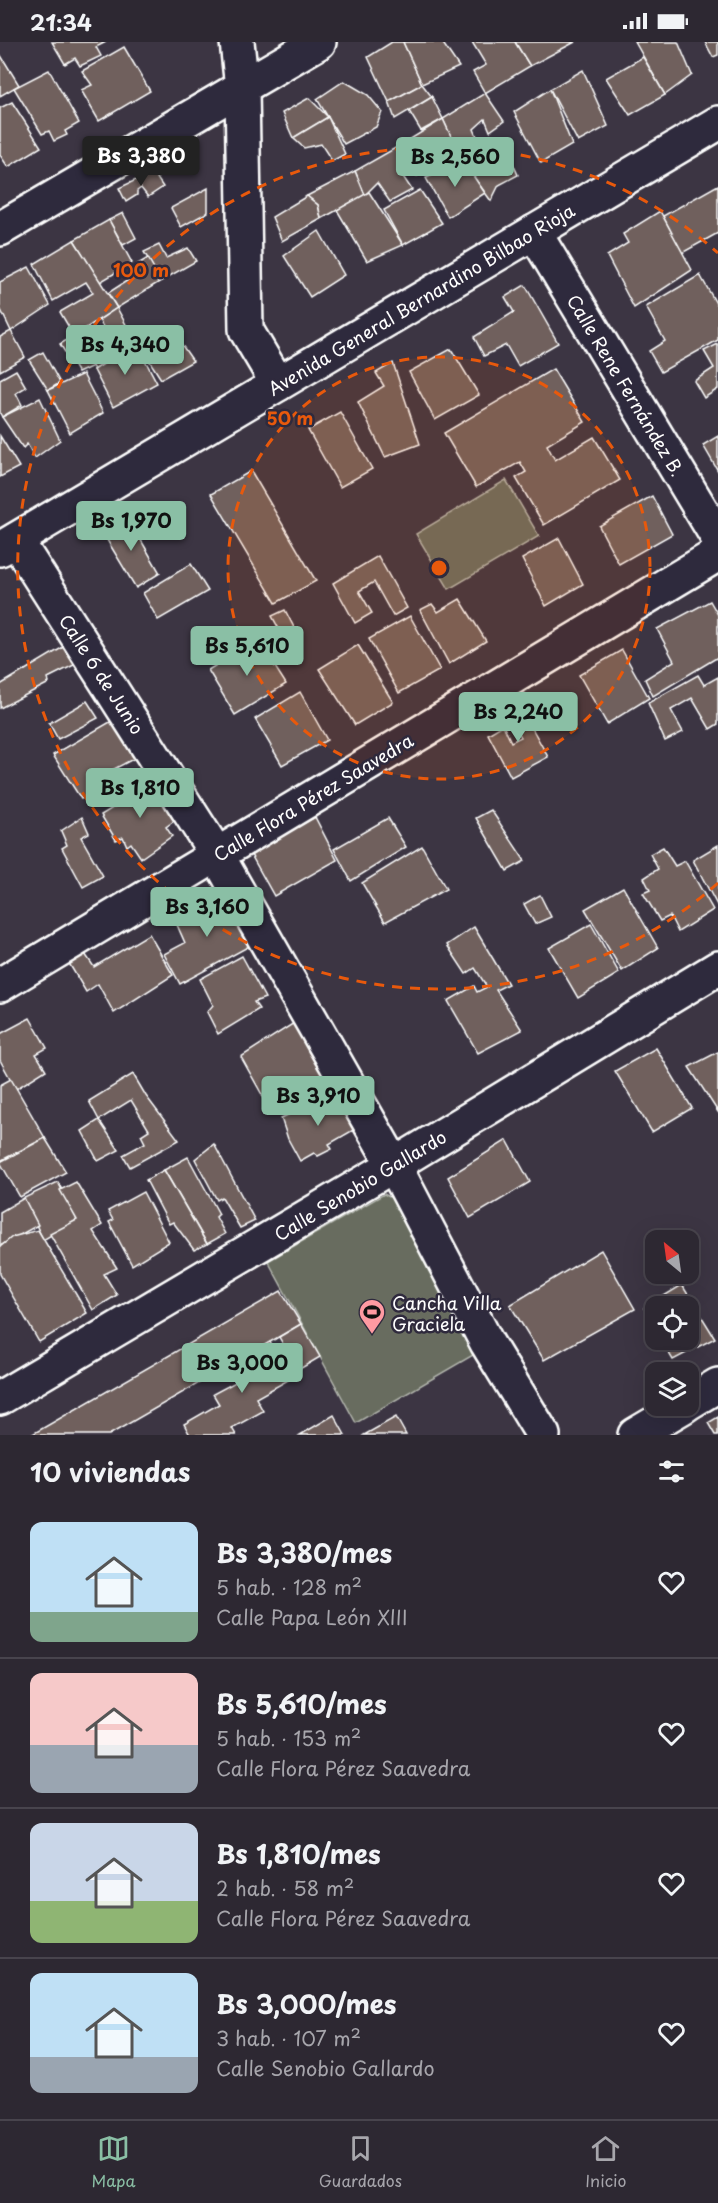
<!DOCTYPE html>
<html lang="es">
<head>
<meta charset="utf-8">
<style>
  :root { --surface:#2d2832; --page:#39343e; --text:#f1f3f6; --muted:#a7a6ac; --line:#48444d; --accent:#8abfa5 }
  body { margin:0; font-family:"Playpen Sans",sans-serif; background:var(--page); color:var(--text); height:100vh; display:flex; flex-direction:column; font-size:22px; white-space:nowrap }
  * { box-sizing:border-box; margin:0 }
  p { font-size:20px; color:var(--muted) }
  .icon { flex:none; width:33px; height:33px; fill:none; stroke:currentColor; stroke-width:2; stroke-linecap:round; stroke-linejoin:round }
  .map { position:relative; height:1393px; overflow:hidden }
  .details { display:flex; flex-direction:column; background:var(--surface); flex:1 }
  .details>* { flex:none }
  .needle { width:39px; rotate:331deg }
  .controls { position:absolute; left:645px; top:1188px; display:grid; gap:12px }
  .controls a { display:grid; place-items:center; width:54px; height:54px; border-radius:12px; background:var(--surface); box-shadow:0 6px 24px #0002,0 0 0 2px var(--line); font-size:30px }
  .price { position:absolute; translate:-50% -51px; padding:0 14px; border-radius:6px; background:var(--accent); color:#111; font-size:20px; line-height:39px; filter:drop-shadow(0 2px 3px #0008) }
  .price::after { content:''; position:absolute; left:50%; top:36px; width:18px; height:14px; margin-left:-9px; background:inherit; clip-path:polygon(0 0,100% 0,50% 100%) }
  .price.current { background:#222; color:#fff }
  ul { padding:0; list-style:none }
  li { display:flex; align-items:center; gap:18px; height:150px; padding:0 30px }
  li+li { border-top:2px solid var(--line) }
  li span { display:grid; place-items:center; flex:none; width:168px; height:120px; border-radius:12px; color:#555 }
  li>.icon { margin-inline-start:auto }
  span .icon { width:72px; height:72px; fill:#fffc; stroke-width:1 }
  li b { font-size:26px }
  h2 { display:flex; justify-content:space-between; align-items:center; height:72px; padding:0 30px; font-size:26px }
  .status { display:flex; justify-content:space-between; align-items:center; height:42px; padding:0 30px; background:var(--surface); direction:ltr }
  .status svg { height:16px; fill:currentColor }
  .tab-bar { display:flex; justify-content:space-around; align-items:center; height:84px; border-top:2px solid var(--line); background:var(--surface); font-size:16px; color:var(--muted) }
  .tab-bar a { display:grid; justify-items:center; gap:3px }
  .tab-bar .current { color:var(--accent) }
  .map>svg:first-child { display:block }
  .green { fill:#676c5e; stroke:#b3b6ae; stroke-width:1.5 }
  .building { fill:#6f605d; stroke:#fff; stroke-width:1.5 }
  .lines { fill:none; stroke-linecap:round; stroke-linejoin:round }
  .minor-casing { stroke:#fff; stroke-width:38 }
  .minor { stroke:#2f2a3d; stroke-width:33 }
  .ring { fill:none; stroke:#e8590c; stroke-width:3; stroke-dasharray:10 8 }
  .labels { text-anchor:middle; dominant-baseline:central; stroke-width:5; stroke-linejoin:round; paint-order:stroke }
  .street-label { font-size:18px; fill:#fff; stroke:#2f2a3d }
  .poi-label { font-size:18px; fill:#fff; stroke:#2f2a3d; text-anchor:start }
  .centre { fill:#e8590c; stroke:#2f2a3d; stroke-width:3 }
  .ring-label { font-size:18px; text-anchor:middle; font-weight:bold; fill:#e8590c; stroke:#2f2a3d; stroke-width:5; stroke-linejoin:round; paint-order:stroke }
</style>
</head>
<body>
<div class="status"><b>21:34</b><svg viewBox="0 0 49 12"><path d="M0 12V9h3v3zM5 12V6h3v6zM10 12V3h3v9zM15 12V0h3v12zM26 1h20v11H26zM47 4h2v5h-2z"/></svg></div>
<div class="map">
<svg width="718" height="1393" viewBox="0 0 718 1393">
  <rect width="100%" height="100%" fill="#3c3543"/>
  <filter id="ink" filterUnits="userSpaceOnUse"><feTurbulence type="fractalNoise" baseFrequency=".0167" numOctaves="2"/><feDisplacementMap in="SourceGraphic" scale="12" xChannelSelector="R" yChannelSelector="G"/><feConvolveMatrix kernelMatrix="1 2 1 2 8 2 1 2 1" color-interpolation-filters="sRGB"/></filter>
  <g filter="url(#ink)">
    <g class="green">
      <path d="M506,438L539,494L449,547L416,492Z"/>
      <path d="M384,1152L393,1157L480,1309L356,1381L268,1219Z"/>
    </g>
    <g class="building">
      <path d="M52,0H106L96,5L101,14L80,24L75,16L65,22Z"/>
      <path d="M392,0H403L422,42L389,60L368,15Z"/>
      <path d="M403,0H442L459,25L422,42Z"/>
      <path d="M472,0H515L530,24L485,51L473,30L486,23Z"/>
      <path d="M515,0H575L530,24Z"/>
      <path d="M635,0H678L692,33L665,53Z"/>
      <path d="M705,0H718V13L713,15Z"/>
      <path d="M124,5L150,49L99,79L81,48L92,43L82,29Z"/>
      <path d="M0,12L19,43L0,54Z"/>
      <path d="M643,15L665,53L630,73L606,36Z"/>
      <path d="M49,28L79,81L65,89L67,93L54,99L49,89L42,92L14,46Z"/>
      <path d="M583,28L608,84L578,100L550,47Z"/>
      <path d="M344,39L368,53L382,70L376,85L344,102L317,57Z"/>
      <path d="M422,42L432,55L395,77L389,60Z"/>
      <path d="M550,47L572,103L541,121L514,70Z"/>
      <path d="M485,51L504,79L490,89L485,77L474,87L483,109L461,117L443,77Z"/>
      <path d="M432,55L443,77L421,89L409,69Z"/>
      <path d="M309,56L328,75L293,96L282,71Z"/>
      <path d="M12,60L41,105L8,125L0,113V66Z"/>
      <path d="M328,75L345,112L332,119L321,102L304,106L293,96Z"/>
      <path d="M443,77L455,103L428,117L430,127L417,134L399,104Z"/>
      <path d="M504,101L518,133L499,143L491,159L461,117Z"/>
      <path d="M399,104L410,122L398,127L412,148L390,160L377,141L365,153L355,129Z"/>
      <path d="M465,122L485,151L448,175L426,136L457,123Z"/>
      <path d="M355,129L365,153L321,177L318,163L307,154Z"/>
      <path d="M153,130L163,145L148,155L141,146L137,149V153L126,160L119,146Z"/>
      <path d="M718,143V191L682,211L663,174Z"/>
      <path d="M208,146V170L181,185L171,166Z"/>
      <path d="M420,148L442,181L403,203L384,168Z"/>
      <path d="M369,150L403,203L367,219L337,168Z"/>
      <path d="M307,154L318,163L321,177L282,199L272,175Z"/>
      <path d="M660,169L692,228L634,266L607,214L628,201L623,192Z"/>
      <path d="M123,171L136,196L123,203L109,178Z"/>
      <path d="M109,178L132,221L100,240L74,198Z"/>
      <path d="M319,189L344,233L310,255L284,214Z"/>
      <path d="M74,198L117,266L74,294L60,270L93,251L86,240L53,259L34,222Z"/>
      <path d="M159,203L166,216L188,206L196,219L161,239L144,210Z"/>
      <path d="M148,216L161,239L117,266L108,251L136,233L138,222Z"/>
      <path d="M29,225L50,263L11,289L0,266V240Z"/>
      <path d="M700,233L718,265V298L661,330L649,309L665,299L646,265Z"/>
      <path d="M525,243L558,301L518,324L506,303L484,314L474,295L514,270L505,255Z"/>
      <path d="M117,266L136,301L118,311L99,278Z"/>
      <path d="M11,289L25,315L0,329V295Z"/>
      <path d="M74,294L93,324L78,331L60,302Z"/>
      <path d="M179,299L193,319L161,337L147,315Z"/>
      <path d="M107,301L115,315L94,328L87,313Z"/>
      <path d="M136,301L157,341L113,365L94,328Z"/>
      <path d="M718,302V347L704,356L694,339L714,326L704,309Z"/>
      <path d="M451,307L479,353L435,378L409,330Z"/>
      <path d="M43,310L60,341L48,348L29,318Z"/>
      <path d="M393,321L420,402L385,415L358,360L384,344L376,331Z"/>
      <path d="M553,327L585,380L547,403L555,418L594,395L620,438L544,483L516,436L526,430L520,420L476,445L444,391Z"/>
      <path d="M16,328L26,345L16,351L22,363L2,375L0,371V337Z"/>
      <path d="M83,332L103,371L70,391L48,348Z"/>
      <path d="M40,356L60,398L35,416L27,402L23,406L2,375Z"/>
      <path d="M340,370L372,427L340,445L308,388Z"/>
      <path d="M0,394L19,425L0,435Z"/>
      <path d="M718,394V429L703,403Z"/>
      <path d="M251,429L316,539L276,561L211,452Z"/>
      <path d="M652,454L672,492L619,522L599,484Z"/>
      <path d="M127,474L160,531L136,546L101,488Z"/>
      <path d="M559,496L583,542L546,564L522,517Z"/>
      <path d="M378,514L407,566L393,574L374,540L359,549L372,571L355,581L333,541Z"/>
      <path d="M191,522L208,549L158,578L143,551Z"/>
      <path d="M460,557L486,599L449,622L420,568L432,562L438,570Z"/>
      <path d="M710,559L718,573V615L653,654L645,637L674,619L657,587Z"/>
      <path d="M285,568L301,599L289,605L272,574Z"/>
      <path d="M410,574L440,628L399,651L369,597Z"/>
      <path d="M75,598L86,617L48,636L49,641L0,666V643Z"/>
      <path d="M258,598L286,642L235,673L208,628Z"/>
      <path d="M358,603L393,660L355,683L319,627Z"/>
      <path d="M622,608L649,656L607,682L579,633Z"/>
      <path d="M698,633L704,643L718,635V682L710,687L692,656L671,668L683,690L665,699L648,661Z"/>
      <path d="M300,650L327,698L282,723L255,677Z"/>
      <path d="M87,659L98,676L58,697L49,681Z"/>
      <path d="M517,659L548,715L511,735L488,692L503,683L511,700L521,695L505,667Z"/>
      <path d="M117,676L141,713L108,730L112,741L81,757L53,713Z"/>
      <path d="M145,740L150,749L157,745L174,779L166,785L172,794L141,816L131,801L127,804L123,795L116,798L101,773L116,764L114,759Z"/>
      <path d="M491,768L525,819L507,829L476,776Z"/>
      <path d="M82,775L89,791L81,795L103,834L83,845L62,806L67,803L61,789Z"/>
      <path d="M315,775L337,818L274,854L250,811Z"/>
      <path d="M388,776L406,805L351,839L334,807Z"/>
      <path d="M718,803V865L693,818Z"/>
      <path d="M422,804L446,847L385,880L362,841Z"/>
      <path d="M663,805L675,824L685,819L713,868L678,890L670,874L660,879L643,851L650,848L644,836L658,827L650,812Z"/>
      <path d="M623,845L658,906L622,929L585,867Z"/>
      <path d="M221,849L255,901L180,942L164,912L185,901L174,876Z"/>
      <path d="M540,853L551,875L535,882L524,862Z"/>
      <path d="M591,882L619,931L578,956L549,906Z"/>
      <path d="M474,885L508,942L496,948L522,988L478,1011L448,959L474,944L477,950L487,945L475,926L466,932L447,903Z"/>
      <path d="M149,892L173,933L114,971L98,942L86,950L67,918L83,909L94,925Z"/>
      <path d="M242,914L265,956L254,960L259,967L218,992L207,970L213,963L200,937Z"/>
      <path d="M30,976L47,1006L36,1012L46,1028L16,1047L0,1018V992Z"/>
      <path d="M294,981L327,1033L269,1065L241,1015Z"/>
      <path d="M656,1006L692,1066L652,1090L615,1029Z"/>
      <path d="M718,1010V1070L689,1025Z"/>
      <path d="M133,1032L146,1054L179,1098L130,1125L123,1113L145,1101L141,1093L149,1088L131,1058L99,1078L89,1059Z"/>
      <path d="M11,1037L45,1096L0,1119V1043Z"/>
      <path d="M338,1051L357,1086L329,1102L332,1107L318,1114L314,1111L300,1119L288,1097L281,1076Z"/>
      <path d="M99,1078L119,1108L98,1119L82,1089Z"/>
      <path d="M45,1096L66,1130L20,1155L0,1120Z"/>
      <path d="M507,1098L530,1140L470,1176L448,1135Z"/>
      <path d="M214,1102L255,1179L240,1186L222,1155L217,1158L195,1117Z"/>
      <path d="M188,1115L219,1172L216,1175L225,1192L207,1202L164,1128Z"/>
      <path d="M164,1128L207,1202L194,1208L173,1180L169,1182L146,1138Z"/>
      <path d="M58,1140L77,1178L43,1198L24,1156Z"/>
      <path d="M76,1140L102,1183L93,1189L117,1226L104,1232L117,1253L93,1268L50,1192L77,1178L60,1148Z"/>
      <path d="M143,1150L169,1200L132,1223L109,1180L113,1178L108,1169Z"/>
      <path d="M24,1156L38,1183L0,1204V1170Z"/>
      <path d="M38,1188L87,1271L39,1300L0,1232V1205L12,1195Z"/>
      <path d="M601,1208L635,1267L544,1318L510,1263Z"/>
      <path d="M682,1243L715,1296L673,1318L661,1298H688V1264H656V1287L644,1266Z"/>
      <path d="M281,1249L301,1282L270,1300L109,1393H31Z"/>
      <path d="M301,1282L320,1315L298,1328L279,1295Z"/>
      <path d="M270,1300L290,1337L256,1356L263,1369L232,1386L236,1393H190L184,1382L219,1362L213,1352L245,1335L237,1319Z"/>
      <path d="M334,1373L345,1393H300Z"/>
      <path d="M396,1375L406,1393H364Z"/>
      <path d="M718,1375V1393H715L708,1381Z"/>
    </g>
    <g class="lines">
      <g class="minor-casing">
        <g id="minor">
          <path d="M237,0L242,46L246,288L278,342"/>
          <path d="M0,187L319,0"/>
          <path d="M534,190L718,496"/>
          <path d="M16,498L217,813L394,1123L487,1301L543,1393"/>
          <path d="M0,507L718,81"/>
          <path d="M0,943L718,512"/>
          <path d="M0,1356L394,1123L718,926"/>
          <path d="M688,1361L718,1343"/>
          <path d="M635,1393L684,1364"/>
        </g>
      </g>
      <use href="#minor" class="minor"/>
    </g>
  </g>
  <circle cx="439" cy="526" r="211" fill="#e8590c" fill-opacity=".12"/>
  <g class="ring">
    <circle cx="439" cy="526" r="211"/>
    <path d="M718 841A421 421 0 1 1 718 211"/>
  </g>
  <defs>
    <g id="stadium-pin" transform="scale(1.35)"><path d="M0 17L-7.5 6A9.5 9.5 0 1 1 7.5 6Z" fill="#ff9aa2" stroke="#2f2a3d"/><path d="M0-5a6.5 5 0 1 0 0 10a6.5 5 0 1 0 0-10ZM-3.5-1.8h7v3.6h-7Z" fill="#111"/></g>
  </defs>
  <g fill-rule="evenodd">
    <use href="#stadium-pin" x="372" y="1270"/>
  </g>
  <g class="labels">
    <g class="street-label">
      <text transform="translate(421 257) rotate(-31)">Avenida General Bernardino Bilbao Rioja</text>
      <text transform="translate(626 343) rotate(59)">Calle Rene Fernández B.</text>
      <text transform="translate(102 632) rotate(57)">Calle 6 de Junio</text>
      <text transform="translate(313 755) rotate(-31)">Calle Flora Pérez Saavedra</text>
      <text transform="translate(360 1143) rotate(-31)">Calle Senobio Gallardo</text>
    </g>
    <g class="poi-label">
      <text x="392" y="1260">Cancha Villa<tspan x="392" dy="21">Graciela</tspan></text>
    </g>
  </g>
  <circle cx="439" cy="526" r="9" class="centre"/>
  <g class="ring-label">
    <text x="141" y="235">100 m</text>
    <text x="290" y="383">50 m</text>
  </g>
</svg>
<div class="controls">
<a><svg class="needle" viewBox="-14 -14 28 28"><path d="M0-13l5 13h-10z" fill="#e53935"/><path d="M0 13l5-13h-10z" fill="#a7a6ac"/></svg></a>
<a><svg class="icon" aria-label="locate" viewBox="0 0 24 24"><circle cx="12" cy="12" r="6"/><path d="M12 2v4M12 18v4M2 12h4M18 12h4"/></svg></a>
<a><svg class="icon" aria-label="layers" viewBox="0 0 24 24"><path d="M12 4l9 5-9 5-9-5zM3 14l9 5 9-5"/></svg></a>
</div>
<b class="price current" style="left:141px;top:145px">Bs 3,380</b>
<b class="price" style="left:455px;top:146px">Bs 2,560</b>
<b class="price" style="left:125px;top:334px">Bs 4,340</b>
<b class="price" style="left:131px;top:510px">Bs 1,970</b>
<b class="price" style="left:247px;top:635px">Bs 5,610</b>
<b class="price" style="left:518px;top:701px">Bs 2,240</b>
<b class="price" style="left:140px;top:777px">Bs 1,810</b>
<b class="price" style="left:207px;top:896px">Bs 3,160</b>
<b class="price" style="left:318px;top:1085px">Bs 3,910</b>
<b class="price" style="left:242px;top:1352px">Bs 3,000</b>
</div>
<section class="details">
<h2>10 viviendas<svg class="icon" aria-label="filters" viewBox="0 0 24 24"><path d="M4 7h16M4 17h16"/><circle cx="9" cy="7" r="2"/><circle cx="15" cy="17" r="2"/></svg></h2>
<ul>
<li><span style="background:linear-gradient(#bfe0f5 75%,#7fa58c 0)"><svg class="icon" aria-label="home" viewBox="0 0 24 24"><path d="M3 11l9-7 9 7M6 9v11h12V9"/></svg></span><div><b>Bs 3,380/mes</b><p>5 hab. · 128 m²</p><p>Calle Papa León XIII</p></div><svg class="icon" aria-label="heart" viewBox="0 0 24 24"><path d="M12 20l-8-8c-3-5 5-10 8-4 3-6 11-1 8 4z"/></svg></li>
<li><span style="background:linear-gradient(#f6c9c9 60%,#9aa5b1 0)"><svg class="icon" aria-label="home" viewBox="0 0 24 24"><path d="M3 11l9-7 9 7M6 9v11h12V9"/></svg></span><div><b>Bs 5,610/mes</b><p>5 hab. · 153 m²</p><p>Calle Flora Pérez Saavedra</p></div><svg class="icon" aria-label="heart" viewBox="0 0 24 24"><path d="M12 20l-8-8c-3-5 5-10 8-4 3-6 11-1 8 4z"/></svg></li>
<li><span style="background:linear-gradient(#c9d6e8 65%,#8fb573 0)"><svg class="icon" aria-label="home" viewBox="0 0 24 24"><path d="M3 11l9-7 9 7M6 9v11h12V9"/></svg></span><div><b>Bs 1,810/mes</b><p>2 hab. · 58 m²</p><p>Calle Flora Pérez Saavedra</p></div><svg class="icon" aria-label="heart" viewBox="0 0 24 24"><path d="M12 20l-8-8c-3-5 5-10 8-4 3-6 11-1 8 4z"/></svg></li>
<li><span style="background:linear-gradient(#bfe0f5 70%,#9aa5b1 0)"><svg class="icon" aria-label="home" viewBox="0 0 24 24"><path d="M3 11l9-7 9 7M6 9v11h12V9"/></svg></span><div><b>Bs 3,000/mes</b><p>3 hab. · 107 m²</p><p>Calle Senobio Gallardo</p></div><svg class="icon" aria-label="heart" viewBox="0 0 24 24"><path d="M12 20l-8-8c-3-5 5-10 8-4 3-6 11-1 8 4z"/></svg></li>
</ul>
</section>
<nav class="tab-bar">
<a class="current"><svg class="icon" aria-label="map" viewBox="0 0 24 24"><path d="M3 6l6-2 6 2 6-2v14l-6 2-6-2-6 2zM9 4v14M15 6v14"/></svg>Mapa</a>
<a><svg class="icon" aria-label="saved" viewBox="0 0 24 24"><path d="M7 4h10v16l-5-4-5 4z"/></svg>Guardados</a>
<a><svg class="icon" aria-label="home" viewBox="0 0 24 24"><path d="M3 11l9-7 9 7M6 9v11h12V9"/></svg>Inicio</a>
</nav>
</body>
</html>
